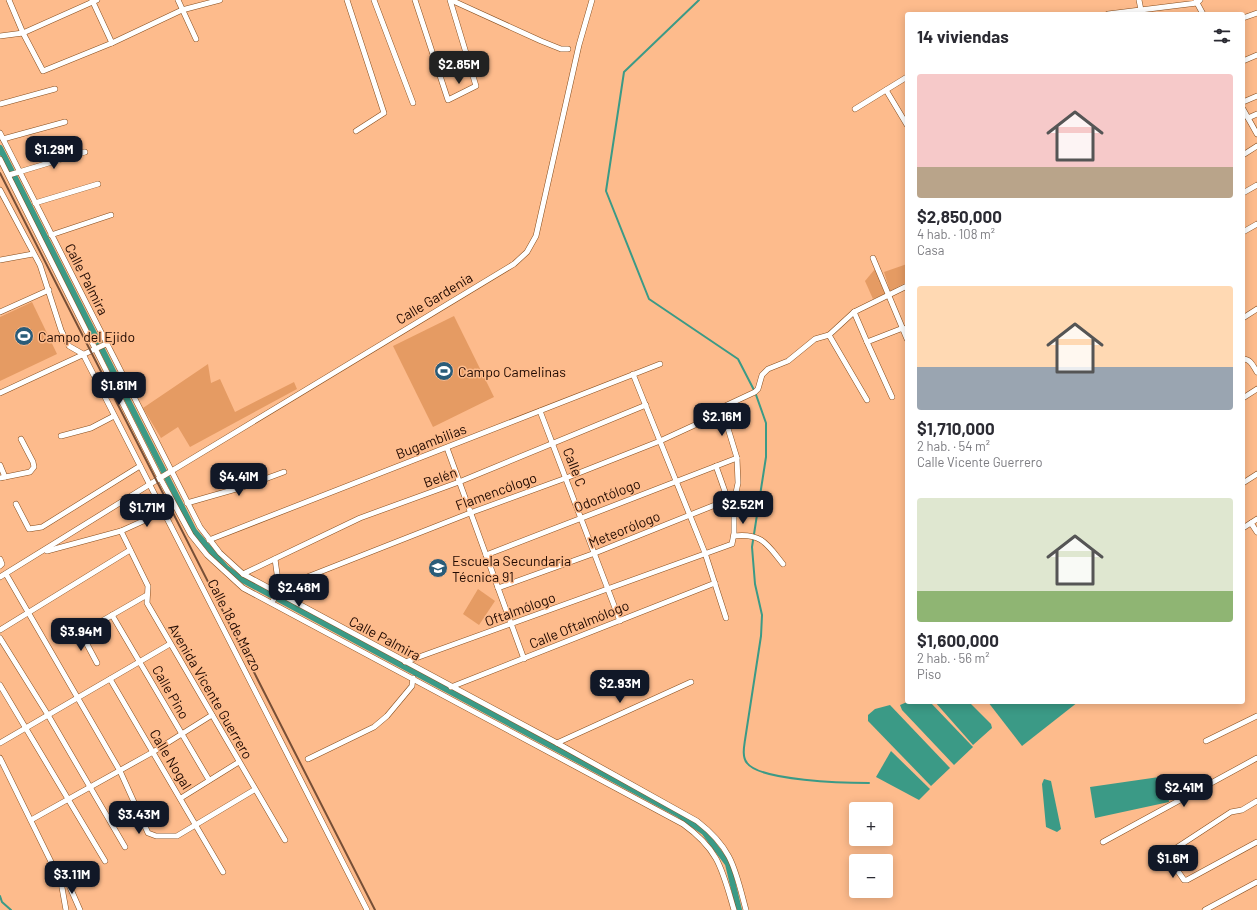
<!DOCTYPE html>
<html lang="es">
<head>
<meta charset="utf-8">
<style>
  :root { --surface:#fff; --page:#f2f2f3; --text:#2b2b33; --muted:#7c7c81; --accent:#111827 }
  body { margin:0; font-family:Barlow,sans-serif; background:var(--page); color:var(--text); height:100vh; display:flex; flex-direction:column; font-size:15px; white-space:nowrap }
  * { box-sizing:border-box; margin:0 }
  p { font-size:13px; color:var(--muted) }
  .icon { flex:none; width:22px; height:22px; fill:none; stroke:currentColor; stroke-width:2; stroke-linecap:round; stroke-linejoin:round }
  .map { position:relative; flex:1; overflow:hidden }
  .details { position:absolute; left:905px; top:12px; width:340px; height:692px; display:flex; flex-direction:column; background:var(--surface); border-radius:4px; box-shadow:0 2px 10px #0003 }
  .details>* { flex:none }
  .controls { position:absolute; left:849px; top:802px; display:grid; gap:8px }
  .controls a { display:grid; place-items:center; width:44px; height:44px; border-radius:4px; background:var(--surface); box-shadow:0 2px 10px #0003; font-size:20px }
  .price { position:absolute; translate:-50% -34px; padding:0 9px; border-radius:8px; background:var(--accent); color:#fff; font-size:13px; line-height:26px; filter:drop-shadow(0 1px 2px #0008) }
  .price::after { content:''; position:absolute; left:50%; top:24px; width:12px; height:9px; margin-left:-6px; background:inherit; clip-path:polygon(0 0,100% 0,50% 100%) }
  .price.selected { background:#222; color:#fff }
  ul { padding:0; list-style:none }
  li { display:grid; align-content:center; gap:8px; height:212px; padding:0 12px }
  li span { display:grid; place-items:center; height:124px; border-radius:4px; color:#555 }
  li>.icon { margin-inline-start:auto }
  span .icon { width:72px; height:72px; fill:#fffc; stroke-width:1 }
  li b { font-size:17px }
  h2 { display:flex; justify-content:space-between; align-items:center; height:48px; padding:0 12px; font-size:17px }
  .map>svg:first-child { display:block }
  .green { fill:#e59b63 }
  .water { fill:#3b9a86 }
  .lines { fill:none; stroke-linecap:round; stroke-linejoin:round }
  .stream { stroke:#3b9a86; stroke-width:2 }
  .canal { stroke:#3b9a86; stroke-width:6 }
  .street-casing { stroke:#864d1d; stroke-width:6 }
  .street { stroke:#fff; stroke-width:5 }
  .rail { stroke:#774f37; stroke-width:2 }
  .labels { text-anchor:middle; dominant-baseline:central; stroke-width:3; stroke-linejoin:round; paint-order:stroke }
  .street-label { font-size:14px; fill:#200900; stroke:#fdbb8c }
  .poi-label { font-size:14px; fill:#200900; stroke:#fdbb8c; text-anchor:start }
</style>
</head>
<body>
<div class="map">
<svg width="1257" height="910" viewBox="0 0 1257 910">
  <rect width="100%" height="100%" fill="#fdbb8c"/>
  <g class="green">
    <path d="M907,264V282L890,291L884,272Z"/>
    <path d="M875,269L885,294L873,299L865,281Z"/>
    <path d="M32,302L57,354L0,381V317Z"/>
    <path d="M454,316L494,397L433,427L393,346Z"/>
    <path d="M208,364L211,383L220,379L235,412L294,382L297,389L190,447L178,427L161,438L143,408Z"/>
    <path d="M478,589L495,601L479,625L463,614Z"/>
  </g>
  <g class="water">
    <path d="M907,702H930L973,747L954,765L902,710L900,705Z"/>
    <path d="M935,702H969L991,724L992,728L973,745Z"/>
    <path d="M988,702H1078L1022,746Z"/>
    <path d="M890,705L950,768L931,786L868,721V715L875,709Z"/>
    <path d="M891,751L930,789L919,800L876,777Z"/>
    <path d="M1166,776L1169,802L1095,818L1090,787Z"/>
    <path d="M1044,779L1051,781L1061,829L1057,832L1046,827L1042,784Z"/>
  </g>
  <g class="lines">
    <g class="stream">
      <path d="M699,0L624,72L606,191L649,299L738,359L755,392L766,423V457L752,547L755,584L762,615L761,636L745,740C744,747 742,757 747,763C760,781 846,783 869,783"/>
      <path d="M0,896L2,902L11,910"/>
    </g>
    <path class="canal" d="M0,148L194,531L226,568L243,580L678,814L704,832L728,864L739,910"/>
    <g class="street-casing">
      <g id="street">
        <path d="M9,0L23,33L43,71L112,43L182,10L220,0"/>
        <path d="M92,0L112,43"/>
        <path d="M178,0L196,39"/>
        <path d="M347,0L384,113L356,131"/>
        <path d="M374,0L413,103"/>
        <path d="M415,0L448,100L476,86L450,0"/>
        <path d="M451,0L541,41L561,49H568"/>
        <path d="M1139,0L1141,10"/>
        <path d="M1196,1L1203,14"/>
        <path d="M1108,14L1197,3L1200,0"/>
        <path d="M1243,18L1257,13"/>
        <path d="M0,36L23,33L97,0"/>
        <path d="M1243,61L1257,55"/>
        <path d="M886,90L907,125"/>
        <path d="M1243,102L1257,96"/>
        <path d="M0,104L55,89"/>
        <path d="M855,109L907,77"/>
        <path d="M1243,109L1257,134"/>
        <path d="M1248,118L1257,114"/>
        <path d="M0,133L200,527L220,553L243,574L557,743L697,821C733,849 735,869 746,910"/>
        <path d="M3,139L65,122"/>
        <path d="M1243,155L1257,146"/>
        <path d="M0,159L160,478L191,535L207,555L243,588L683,824C719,850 722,869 734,910"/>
        <path d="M9,175L85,152"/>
        <path d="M0,190L40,265L61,330L69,346L83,354L367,910"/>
        <path d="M1243,193L1257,185"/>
        <path d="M35,203L98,184"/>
        <path d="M1243,232L1257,224"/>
        <path d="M51,235L111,215"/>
        <path d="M873,258L907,339"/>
        <path d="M0,260L33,254"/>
        <path d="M0,312L49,290"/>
        <path d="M854,312L907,286"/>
        <path d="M1243,318L1257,309"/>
        <path d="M829,335L867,400"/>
        <path d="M867,342L892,397"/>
        <path d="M1243,359C1251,359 1253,366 1257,372"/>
        <path d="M633,374L705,553L726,618"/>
        <path d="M0,393L106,344"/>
        <path d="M1243,398L1257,389"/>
        <path d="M540,411L620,621"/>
        <path d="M61,436L91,428L114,416"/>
        <path d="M447,448L524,659"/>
        <path d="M0,465L5,477"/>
        <path d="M716,466L728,500"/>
        <path d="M0,478L30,472L34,467L33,462L21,439"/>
        <path d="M1243,483L1257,474"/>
        <path d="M187,503L243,487L284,472"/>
        <path d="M16,504L29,529L42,527L140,466"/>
        <path d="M1251,523L1257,532"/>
        <path d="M1243,528L1257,519"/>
        <path d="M121,531L148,586L147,603L285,840"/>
        <path d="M734,536C762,533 767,544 783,564"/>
        <path d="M209,540L660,364"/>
        <path d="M47,551L121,531L163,512"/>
        <path d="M486,555L737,458"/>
        <path d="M0,559L2,564L0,566"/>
        <path d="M275,559L279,588"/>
        <path d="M6,574L120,771L148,833L156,836H177L254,790"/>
        <path d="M243,574L360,518L459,482L646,405"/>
        <path d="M0,577L160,478L514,264L527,252L536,236L579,45L592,0"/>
        <path d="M498,588L595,553L735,497"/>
        <path d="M272,603L279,588L470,513L566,478L660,441L723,412"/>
        <path d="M112,615L209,780"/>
        <path d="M0,630L130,550"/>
        <path d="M0,638L48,715L125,847"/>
        <path d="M405,662L732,544L734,533V502L738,483L737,458L723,412L725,406L755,392L758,389L762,375L768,369L788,361L815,339L829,335L854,312L867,342L903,328"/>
        <path d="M97,663L81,633L147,595"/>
        <path d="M110,679L223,872"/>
        <path d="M0,685L105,861"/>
        <path d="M451,687L715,583"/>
        <path d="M1206,741L1257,716"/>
        <path d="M0,743L170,644"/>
        <path d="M557,743L691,682"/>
        <path d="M0,758L61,882L66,910"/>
        <path d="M308,759L374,727L387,716L412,686L413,678"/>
        <path d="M181,798L239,762"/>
        <path d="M1257,801L1242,810L1231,812L1170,852L1169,858L1184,880H1187L1257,842"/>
        <path d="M31,820L153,752L212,715"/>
        <path d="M1103,842L1257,758"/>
        <path d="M61,882L69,885L80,910"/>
        <path d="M1205,910L1257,882"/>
      </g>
    </g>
    <use href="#street" class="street"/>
    <path class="rail" d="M0,173L375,910"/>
  </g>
  <defs>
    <g id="stadium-disc" transform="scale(1)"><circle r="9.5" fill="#2a5c79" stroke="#fdbb8c"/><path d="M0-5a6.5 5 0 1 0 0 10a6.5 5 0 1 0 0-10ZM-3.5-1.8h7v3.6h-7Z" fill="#fff"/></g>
    <g id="school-disc" transform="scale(1)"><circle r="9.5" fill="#2a5c79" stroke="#fdbb8c"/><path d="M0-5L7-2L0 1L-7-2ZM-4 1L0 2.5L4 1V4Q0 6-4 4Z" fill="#fff"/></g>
  </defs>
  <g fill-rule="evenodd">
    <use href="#stadium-disc" x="24" y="336"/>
    <use href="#stadium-disc" x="444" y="371"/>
    <use href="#school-disc" x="438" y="568"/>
  </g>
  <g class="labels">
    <g class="street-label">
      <text transform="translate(87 279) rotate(63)">Calle Palmira</text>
      <text transform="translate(434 298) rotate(-31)">Calle Gardenia</text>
      <text transform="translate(431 441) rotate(-21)">Bugambilias</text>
      <text transform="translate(575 467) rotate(69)">Calle C</text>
      <text transform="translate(440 477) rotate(-20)">Belén</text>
      <text transform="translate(496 491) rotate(-20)">Flamencólogo</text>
      <text transform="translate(607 495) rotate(-21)">Odontólogo</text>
      <text transform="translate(624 529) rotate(-22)">Meteorólogo</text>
      <text transform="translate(520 609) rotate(-20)">Oftalmólogo</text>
      <text transform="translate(579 624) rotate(-22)">Calle Oftalmólogo</text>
      <text transform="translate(235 625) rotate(63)">Calle 18 de Marzo</text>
      <text transform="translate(385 638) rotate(28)">Calle Palmira</text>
      <text transform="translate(211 691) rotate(60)">Avenida Vicente Guerrero</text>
      <text transform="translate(171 692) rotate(60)">Calle Pino</text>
      <text transform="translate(171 759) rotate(59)">Calle Nogal</text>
    </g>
    <g class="poi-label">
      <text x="38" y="336">Campo del Ejido</text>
      <text x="458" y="371">Campo Camelinas</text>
      <text x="452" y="560">Escuela Secundaria<tspan x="452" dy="16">Técnica 91</tspan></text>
    </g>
  </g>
</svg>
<div class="controls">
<a>+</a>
<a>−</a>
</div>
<b class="price selected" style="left:459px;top:85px">$2.85M</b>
<b class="price" style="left:54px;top:170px">$1.29M</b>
<b class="price" style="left:119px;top:406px">$1.81M</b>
<b class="price" style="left:722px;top:437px">$2.16M</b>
<b class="price" style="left:239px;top:497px">$4.41M</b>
<b class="price" style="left:743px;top:525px">$2.52M</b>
<b class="price" style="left:147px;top:528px">$1.71M</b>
<b class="price" style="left:299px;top:608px">$2.48M</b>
<b class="price" style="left:81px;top:652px">$3.94M</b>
<b class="price" style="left:620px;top:704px">$2.93M</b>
<b class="price" style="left:1184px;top:808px">$2.41M</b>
<b class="price" style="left:139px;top:835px">$3.43M</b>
<b class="price" style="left:1173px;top:879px">$1.6M</b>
<b class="price" style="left:72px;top:895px">$3.11M</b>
<section class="details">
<h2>14 viviendas<svg class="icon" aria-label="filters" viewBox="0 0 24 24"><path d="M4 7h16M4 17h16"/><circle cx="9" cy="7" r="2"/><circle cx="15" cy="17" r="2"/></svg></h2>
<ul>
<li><span style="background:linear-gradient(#f6c9c9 75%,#b9a48a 0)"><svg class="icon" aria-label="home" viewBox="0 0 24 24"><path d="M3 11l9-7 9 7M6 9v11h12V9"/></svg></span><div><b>$2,850,000</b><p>4 hab. · 108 m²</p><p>Casa</p></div></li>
<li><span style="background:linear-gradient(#ffd9b3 65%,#9aa5b1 0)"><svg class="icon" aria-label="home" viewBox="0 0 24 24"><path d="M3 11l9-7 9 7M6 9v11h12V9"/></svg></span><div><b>$1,710,000</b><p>2 hab. · 54 m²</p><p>Calle Vicente Guerrero</p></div></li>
<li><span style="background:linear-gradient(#dfe7d0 75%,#8fb573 0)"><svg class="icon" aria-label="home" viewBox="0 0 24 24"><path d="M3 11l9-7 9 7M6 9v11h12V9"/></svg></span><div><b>$1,600,000</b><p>2 hab. · 56 m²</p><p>Piso</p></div></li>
</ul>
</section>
</div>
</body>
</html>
